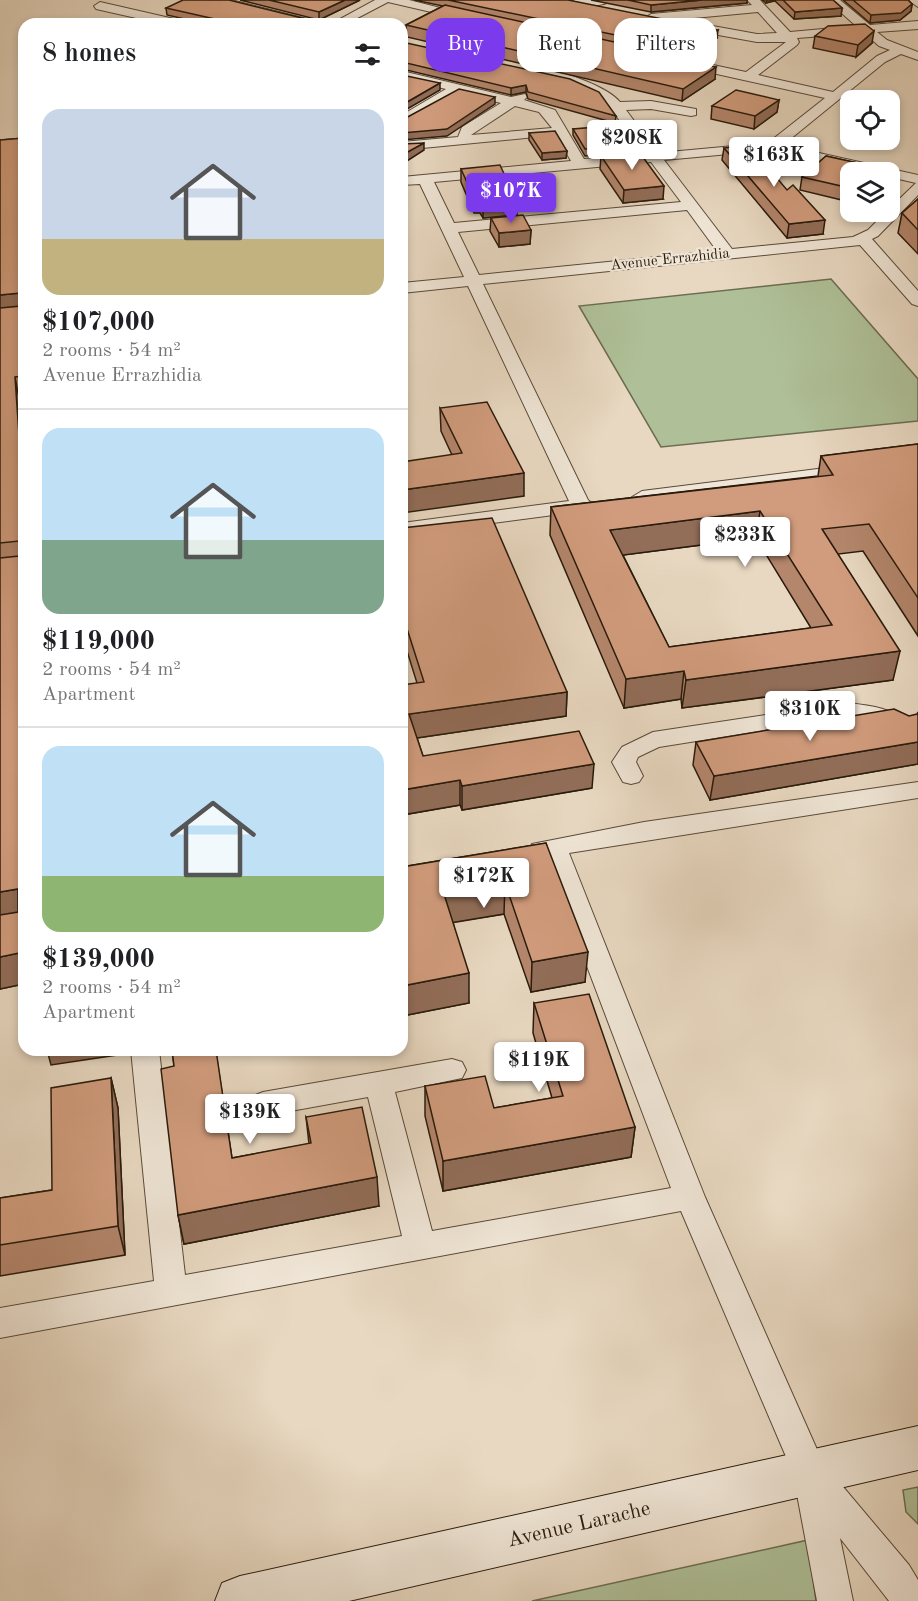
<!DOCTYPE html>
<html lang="en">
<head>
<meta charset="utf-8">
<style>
  :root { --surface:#fff; --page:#f2f2f2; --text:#202124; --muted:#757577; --line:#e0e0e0; --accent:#7c3aed }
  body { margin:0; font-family:"Old Standard TT",serif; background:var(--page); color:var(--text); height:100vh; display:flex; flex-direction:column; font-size:22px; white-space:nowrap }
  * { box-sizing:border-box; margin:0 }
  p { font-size:20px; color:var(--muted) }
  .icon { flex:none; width:33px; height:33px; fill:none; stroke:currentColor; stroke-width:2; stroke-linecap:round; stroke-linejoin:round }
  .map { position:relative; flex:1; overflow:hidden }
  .side { position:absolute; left:18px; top:18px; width:390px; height:1038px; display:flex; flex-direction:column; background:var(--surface); border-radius:18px; box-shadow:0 3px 9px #0003 }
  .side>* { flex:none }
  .guide { position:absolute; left:426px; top:18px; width:402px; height:54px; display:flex; gap:12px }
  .fabs { position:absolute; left:840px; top:90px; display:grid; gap:12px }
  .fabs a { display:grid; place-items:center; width:60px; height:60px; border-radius:12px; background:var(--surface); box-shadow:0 3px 9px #0003; font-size:30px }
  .price { position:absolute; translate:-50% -51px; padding:0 14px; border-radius:6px; background:#fff; color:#222; font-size:20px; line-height:39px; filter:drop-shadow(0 2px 3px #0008) }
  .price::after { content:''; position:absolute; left:50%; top:36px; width:18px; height:14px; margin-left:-9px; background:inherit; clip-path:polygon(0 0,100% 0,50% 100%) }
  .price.selected { background:var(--accent); color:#fff }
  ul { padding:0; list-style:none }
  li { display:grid; align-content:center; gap:12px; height:318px; padding:0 24px }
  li+li { border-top:2px solid var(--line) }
  li span { display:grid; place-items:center; height:186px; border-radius:18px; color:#555 }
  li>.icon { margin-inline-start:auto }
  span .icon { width:108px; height:108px; fill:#fffc; stroke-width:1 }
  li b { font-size:26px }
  h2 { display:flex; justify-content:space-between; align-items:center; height:72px; padding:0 24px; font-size:26px }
  .pill { padding:0 21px; border-radius:18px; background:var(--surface); box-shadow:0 3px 9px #0003; font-size:21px; line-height:54px }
  .pill.selected { background:var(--accent); color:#fff }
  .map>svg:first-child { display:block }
  .green { fill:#afc098; stroke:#6c6d52; stroke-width:1.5 }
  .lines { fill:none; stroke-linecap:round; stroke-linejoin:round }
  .minor-casing { stroke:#594a38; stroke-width:2 }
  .secondary-casing { stroke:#291a0b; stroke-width:2 }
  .minor { fill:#f0e6d7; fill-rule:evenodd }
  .secondary { fill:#f0e6d7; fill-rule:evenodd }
  .wall { fill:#b4866c; stroke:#291a0b; stroke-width:1.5; fill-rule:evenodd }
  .shaded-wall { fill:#926d58; stroke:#291a0b; stroke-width:1.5 }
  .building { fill:#d19c7d; stroke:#291a0b; stroke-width:1.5; fill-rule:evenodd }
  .labels { text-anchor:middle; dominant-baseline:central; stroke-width:4.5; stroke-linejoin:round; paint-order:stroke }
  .far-street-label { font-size:15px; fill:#291a0b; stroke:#f0e6d7 }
  .near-street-label { font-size:21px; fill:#291a0b; stroke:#f0e6d7 }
</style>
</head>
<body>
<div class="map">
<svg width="918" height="1601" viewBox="0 0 918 1601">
  <rect width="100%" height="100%" fill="#e8d8c1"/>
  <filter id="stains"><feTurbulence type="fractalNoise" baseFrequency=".00333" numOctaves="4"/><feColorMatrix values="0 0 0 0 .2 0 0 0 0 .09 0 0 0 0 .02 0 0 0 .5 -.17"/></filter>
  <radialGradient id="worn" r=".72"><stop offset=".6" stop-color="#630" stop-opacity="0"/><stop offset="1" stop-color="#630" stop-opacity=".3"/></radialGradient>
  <g class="green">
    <path d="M831,279L918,379V421L661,447L579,306Z"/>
    <path d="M918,1487V1524L906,1512L903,1490Z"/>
    <path d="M808,1540L816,1601H532Z"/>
  </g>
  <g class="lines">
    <g class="minor-casing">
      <g id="minor">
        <path d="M209,0H231L327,24H305Z"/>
        <path d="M375,0H409L476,17L470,21L388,2L346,24H331Z"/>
        <path d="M574,0H613C605,6 578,9 570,3Z"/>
        <path d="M747,0H760L790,32L856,26L827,0H840L870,25L918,21V29L877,32L887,40L918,52V60L901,54L885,62L783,145L918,175V195L878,236L872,239L918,291V306L912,304L860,245L483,284L588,500L594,505L584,511L402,535V523L569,501L468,286L402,293V283L464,277L420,184L402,185V177L571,161L556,135L402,150V142L458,137L462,127L501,103L459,93L402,125V115L446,89L402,79V71L511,97L525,94L527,97L524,100L555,110L584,159L645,154L604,100L577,87L538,77V71C557,67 608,87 620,102L651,101L696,109V115L691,116L651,109L626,110L658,153L768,143L825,98L685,67L679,63L685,59L746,72L786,42H757L685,29L679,25L685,21L757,34L777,33L758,12L651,22L645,18L651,14L752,5ZM864,33L879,46L890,50L877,56L833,92L758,75L797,45L799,42L797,38ZM515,106L539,112L552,128L471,135ZM762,151C805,156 847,172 890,172V177L916,183L890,208V212H886L868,230L853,237L732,249L664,160ZM651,162L681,202L454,223L434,182ZM687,210L717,251L479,275L458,232Z"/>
        <path d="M908,0H918V7Z"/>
        <path d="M100,2L183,21L185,24H163L96,9L94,6Z"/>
        <path d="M849,465L858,471L856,475L642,503L632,497L642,491Z"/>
        <path d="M846,703C867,705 899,708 911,728L908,733L900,735L868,720L846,717L659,747L638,757L636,762L643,776L639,782L631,784L623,782L612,762L622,747L653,732Z"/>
        <path d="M918,782V798L569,853L705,1197L823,1463L909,1565L918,1580V1601H889L840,1538L853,1601H817L793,1473L681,1211L0,1338V1308L154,1281L131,1050H159L185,1275L402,1236L368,1097L263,1116L253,1112L249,1104L253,1096L263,1092L452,1059L462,1062L466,1070L462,1078L395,1092L432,1231L671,1188L546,858L532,856L529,850L532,844L644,822Z"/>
      </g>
    </g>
    <g class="secondary-casing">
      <path id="secondary" d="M918,1426V1470L349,1601H215L222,1583L240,1576Z"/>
    </g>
    <use href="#minor" class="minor"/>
    <use href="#secondary" class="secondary"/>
  </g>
  <g class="wall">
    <path d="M240,0H360L319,20Z"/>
    <path d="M414,0H568L717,38L686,58L674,55L673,58L715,79L682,101L407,37L406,25L443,6Z"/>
    <path d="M591,0H747V3L651,12Z"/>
    <path d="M762,0H833L842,8L841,16L794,19L775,1L766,3Z"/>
    <path d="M843,0H908L912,4L911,11L900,20L870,23Z"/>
    <path d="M166,8L306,24H206L167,15Z"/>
    <path d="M815,36L872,43L856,57L813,48Z"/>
    <path d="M402,42L616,116L615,123L528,99L526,92L511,95L402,69Z"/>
    <path d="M779,100L777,112L754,129L711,119L712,106Z"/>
    <path d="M573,129L636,145V152L585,156L573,135Z"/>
    <path d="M529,133L567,151L566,158L542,160L529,140Z"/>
    <path d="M24,138V404H20L24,450V984L0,989V140Z"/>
    <path d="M724,148L823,234L787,238L722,160Z"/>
    <path d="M601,156L663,199L623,203L600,169Z"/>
    <path d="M826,156L889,170V172H850V202L800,190L802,177Z"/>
    <path d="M461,169L517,215L483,218L480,213H474L461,182Z"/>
    <path d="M918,199V254L898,233L902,213Z"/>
    <path d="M491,218L531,230L530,244L499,247L490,231Z"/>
    <path d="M440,408L524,496L452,455L441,431Z"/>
    <path d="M918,444V636L863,551L838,554L893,680L682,708L681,699L624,708L550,535L551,507L818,476L821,456ZM756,538L811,628L669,647L623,555Z"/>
    <path d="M402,528L567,692L566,716L417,738L423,756L592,788L462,810L460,805L402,815L417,683L402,635Z"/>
    <path d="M696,742L918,764L710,800L693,765Z"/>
    <path d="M546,843L585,982L531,992L504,914L453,922L469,1003L402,1016V867Z"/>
    <path d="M534,1003L635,1127L631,1157L443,1191L425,1116V1086L494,1108L552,1098L533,1033Z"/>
    <path d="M172,1050H231L216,1053L232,1158L309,1144L306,1117L379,1206L184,1244L178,1215L174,1066Z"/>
    <path d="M111,1078L118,1108L125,1255L0,1276V1198L52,1190Z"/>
  </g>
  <g class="shaded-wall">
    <path d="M345,0H360L319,20V12Z"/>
    <path d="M702,0H747V3L651,12V5Z"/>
    <path d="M767,0H775L766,3Z"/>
    <path d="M912,4L911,11L900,20L870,23L871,15Z"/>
    <path d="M842,8L841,16L794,19L795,12Z"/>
    <path d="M306,19V24H295Z"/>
    <path d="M718,30L717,38L686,58L687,50Z"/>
    <path d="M874,31L872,43L856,57L858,45Z"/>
    <path d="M716,67L715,79L682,101L683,89Z"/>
    <path d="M440,83V90L402,112V105Z"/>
    <path d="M526,85V92L511,95V88Z"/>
    <path d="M495,97V104L447,136L402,140V133Z"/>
    <path d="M779,100L777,112L754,129L755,116Z"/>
    <path d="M424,143V150L407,161H402V154Z"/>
    <path d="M567,151L566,158L542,160V153Z"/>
    <path d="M664,186L663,199L623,203L624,190Z"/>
    <path d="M517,202V215L483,218V205Z"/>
    <path d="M825,220L823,234L787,238L789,224Z"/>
    <path d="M531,230L530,244L499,247V233Z"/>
    <path d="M20,293L24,312L0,322V295Z"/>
    <path d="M15,377L20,404L24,451L20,450Z"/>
    <path d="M524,473V496L402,513V490Z"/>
    <path d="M760,511L756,538L608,557L610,530Z"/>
    <path d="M900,651L893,680L682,708L686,680Z"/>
    <path d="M684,671L681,699L624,708L626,679Z"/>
    <path d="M567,692L566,716L410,739L409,714Z"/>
    <path d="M918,742V764L710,800L714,776Z"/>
    <path d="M594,764L592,788L462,810V786Z"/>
    <path d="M460,780V805L402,815V790Z"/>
    <path d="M505,883L504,914L444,924V894Z"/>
    <path d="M18,889L24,914L0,923V892Z"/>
    <path d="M24,952V984L0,989V957Z"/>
    <path d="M588,952L585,982L531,992L532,962Z"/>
    <path d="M469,973V1003L402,1016V986Z"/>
    <path d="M47,1050H117V1055L51,1065Z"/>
    <path d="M216,1050H231L216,1053Z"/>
    <path d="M111,1078L118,1108L125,1255L118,1226Z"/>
    <path d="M635,1127L631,1157L443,1191V1161Z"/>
    <path d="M377,1177L379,1206L184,1244L178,1215Z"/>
  </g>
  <g class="building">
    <path d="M183,0H229L306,19L295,24H237L166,8Z"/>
    <path d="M269,0H345L319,12Z"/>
    <path d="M448,0H568L718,30L687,50Z"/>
    <path d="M628,0H702L651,5Z"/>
    <path d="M783,0H833L842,8L795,12Z"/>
    <path d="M853,0H908L912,4L901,13L871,15Z"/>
    <path d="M445,5L674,55L670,57L716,67L683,89L406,25Z"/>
    <path d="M865,24L874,31L858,45L815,36L828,26Z"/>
    <path d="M402,42L570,79L599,92L616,116L528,92L526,85L511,88L402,62Z"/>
    <path d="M402,75L440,83L402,105Z"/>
    <path d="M459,89L495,97L447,129L402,133V120Z"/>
    <path d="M736,90L779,100L755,116L712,106Z"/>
    <path d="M622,125L636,145L585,149L573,129Z"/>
    <path d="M555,131L567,151L542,153L529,133Z"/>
    <path d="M24,138V376L15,377L20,450H24V952L0,957V915L18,912V889L0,892V558L19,556V541L0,543V308L21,306L20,293L0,295V140Z"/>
    <path d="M424,143L406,153L402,154V144Z"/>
    <path d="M749,145L787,190L793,185L825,220L789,224L724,148Z"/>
    <path d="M640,153L664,186L624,190L601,156Z"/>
    <path d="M826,156L889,170L887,172H850V188L802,177Z"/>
    <path d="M500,165L517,202L483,205L480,200H475L461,169Z"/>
    <path d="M918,199V230L902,213Z"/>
    <path d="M523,215L531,230L499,233L491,218Z"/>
    <path d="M487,402L524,473L402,490V462L462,453L440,408Z"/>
    <path d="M918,444V598L869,524L822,529L900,651L686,680L684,671L626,679L551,507L833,475L821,456ZM760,511L832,625L669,647L610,530Z"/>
    <path d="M492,518L567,692L409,714L423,756L579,731L594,764L462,786L460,780L402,790V685L424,682L402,613V528Z"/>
    <path d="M894,709L909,716L917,714L918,712V742L714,776L696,742Z"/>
    <path d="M546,843L588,952L532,962L505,883L444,894L469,973L402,986V956L406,955L402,939V867Z"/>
    <path d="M589,994L635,1127L443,1161L425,1086L485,1076L494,1108L563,1096L534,1003Z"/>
    <path d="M172,1050H216L232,1158L311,1143L306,1117L362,1107L377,1177L178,1215L161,1069L174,1066Z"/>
    <path d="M111,1078L118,1226L0,1245V1198L52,1190L51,1088Z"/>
  </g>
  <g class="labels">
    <g class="far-street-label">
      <text transform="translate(670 260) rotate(-6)">Avenue Errazhidia</text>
    </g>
    <g class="near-street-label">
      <text transform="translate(579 1525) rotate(-13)">Avenue Larache</text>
    </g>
  </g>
  <rect width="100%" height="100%" filter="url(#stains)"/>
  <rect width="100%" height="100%" fill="url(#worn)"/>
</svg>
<div class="fabs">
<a><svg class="icon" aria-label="locate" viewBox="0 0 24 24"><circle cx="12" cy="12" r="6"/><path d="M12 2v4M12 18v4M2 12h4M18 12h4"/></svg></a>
<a><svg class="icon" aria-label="layers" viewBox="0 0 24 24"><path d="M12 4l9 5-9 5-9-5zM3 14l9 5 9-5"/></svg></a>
</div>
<b class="price" style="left:632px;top:171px">$208K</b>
<b class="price" style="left:774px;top:188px">$163K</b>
<b class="price selected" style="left:511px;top:224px">$107K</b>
<b class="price" style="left:745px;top:568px">$233K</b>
<b class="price" style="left:810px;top:742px">$310K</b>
<b class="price" style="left:484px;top:909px">$172K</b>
<b class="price" style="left:539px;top:1093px">$119K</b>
<b class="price" style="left:250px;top:1145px">$139K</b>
<div class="guide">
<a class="pill selected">Buy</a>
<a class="pill">Rent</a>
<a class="pill">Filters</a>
</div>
<section class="side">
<h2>8 homes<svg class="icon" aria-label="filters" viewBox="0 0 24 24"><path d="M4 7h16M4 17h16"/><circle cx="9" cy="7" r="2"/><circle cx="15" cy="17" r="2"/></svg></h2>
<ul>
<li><span style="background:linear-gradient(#c9d6e8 70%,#c2b280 0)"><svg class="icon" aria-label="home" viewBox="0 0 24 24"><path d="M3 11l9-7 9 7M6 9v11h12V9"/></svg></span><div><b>$107,000</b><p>2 rooms · 54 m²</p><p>Avenue Errazhidia</p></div></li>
<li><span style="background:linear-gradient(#bfe0f5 60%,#7fa58c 0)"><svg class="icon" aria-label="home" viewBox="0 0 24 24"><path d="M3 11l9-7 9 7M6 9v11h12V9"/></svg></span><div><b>$119,000</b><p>2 rooms · 54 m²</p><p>Apartment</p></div></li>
<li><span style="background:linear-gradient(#bfe0f5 70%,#8fb573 0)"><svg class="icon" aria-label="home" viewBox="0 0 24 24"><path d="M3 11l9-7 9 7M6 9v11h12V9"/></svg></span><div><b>$139,000</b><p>2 rooms · 54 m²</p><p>Apartment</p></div></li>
</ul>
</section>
</div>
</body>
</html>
